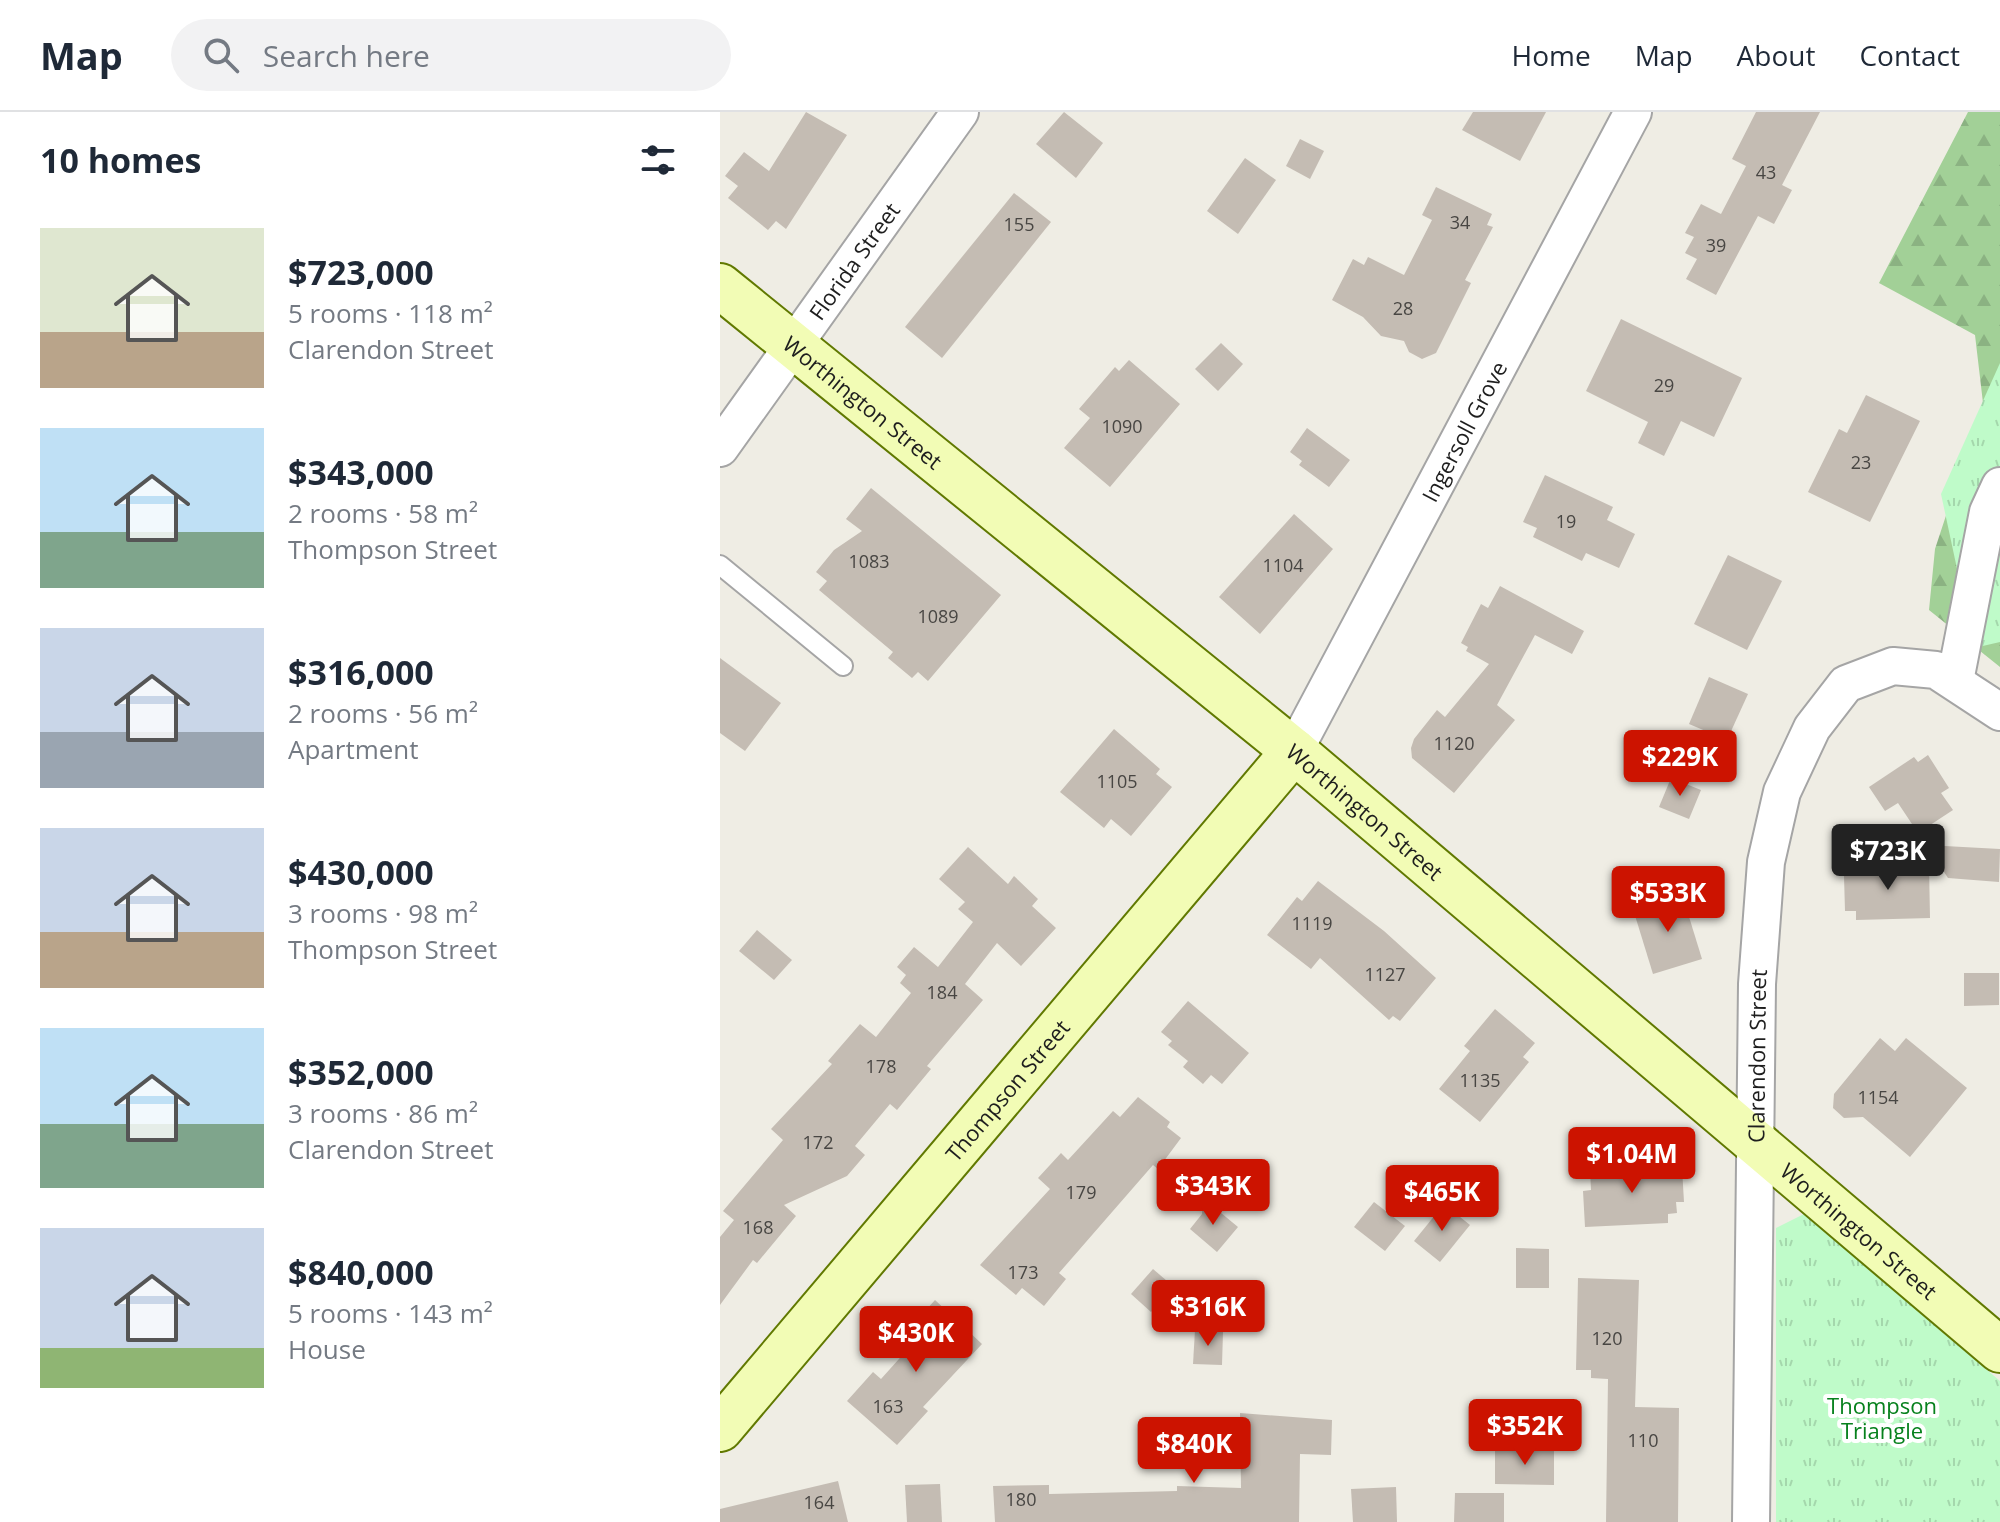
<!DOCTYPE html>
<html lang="en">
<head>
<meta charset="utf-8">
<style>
  :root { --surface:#fff; --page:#f2f2f3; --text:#1f2937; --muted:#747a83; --line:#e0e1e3; --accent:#cc1300 }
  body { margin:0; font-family:"Open Sans",sans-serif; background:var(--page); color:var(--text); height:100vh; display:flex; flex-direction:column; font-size:30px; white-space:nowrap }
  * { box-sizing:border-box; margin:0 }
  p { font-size:26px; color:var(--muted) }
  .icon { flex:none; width:44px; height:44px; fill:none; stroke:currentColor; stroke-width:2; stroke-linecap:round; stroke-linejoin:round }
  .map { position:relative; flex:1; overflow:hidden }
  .side { display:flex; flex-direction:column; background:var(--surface); width:720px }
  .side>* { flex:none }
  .price { position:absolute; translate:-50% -68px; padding:0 18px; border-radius:8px; background:var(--accent); color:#fff; font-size:26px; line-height:52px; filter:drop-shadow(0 2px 4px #0008) }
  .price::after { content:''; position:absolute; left:50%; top:48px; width:24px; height:18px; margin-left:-12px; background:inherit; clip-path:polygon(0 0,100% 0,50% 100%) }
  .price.selected { background:#222; color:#fff }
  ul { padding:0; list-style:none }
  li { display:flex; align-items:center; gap:24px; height:200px; padding:0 40px }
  li span { display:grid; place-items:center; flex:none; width:224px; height:160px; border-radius:0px; color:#555 }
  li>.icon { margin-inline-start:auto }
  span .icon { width:96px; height:96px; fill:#fffc; stroke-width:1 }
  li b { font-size:34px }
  h2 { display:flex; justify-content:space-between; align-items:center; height:96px; padding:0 40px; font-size:34px }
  header { display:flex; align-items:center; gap:48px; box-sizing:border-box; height:112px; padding:0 40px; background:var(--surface); border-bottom:2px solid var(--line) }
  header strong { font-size:38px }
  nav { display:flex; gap:44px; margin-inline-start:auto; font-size:28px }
  .search { width:560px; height:72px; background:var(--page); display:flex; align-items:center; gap:20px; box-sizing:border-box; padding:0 28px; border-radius:44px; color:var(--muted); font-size:30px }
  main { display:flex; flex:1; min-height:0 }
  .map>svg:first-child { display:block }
  .forest { fill:url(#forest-firs) }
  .park { fill:url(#park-tufts) }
  .building { fill:#c4bcb3 }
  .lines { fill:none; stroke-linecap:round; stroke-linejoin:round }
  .lane-casing { stroke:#a5a5a5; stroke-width:22 }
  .street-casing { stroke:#a5a5a5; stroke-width:40 }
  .secondary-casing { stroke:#617901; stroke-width:48 }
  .lane { stroke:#fff; stroke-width:18 }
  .street { stroke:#fff; stroke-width:36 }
  .secondary { stroke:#f2fcb5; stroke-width:44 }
  .labels { text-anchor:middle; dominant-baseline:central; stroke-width:8; stroke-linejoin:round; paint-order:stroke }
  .number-label { font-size:18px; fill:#484643 }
  .street-label { font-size:22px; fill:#1e1e1e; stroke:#fff }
  .park-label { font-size:22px; fill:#07811d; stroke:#fff }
</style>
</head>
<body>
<header>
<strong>Map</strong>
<div class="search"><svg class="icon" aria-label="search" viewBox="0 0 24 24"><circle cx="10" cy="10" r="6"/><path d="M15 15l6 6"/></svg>Search here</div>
<nav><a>Home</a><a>Map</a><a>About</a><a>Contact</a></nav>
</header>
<main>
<section class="side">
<h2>10 homes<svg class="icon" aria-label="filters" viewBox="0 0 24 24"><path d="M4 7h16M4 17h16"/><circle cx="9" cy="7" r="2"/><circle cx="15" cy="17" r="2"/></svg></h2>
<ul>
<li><span style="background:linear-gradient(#dfe7d0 65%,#b9a48a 0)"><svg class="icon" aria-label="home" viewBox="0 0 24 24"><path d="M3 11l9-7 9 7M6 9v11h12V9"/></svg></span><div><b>$723,000</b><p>5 rooms · 118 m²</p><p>Clarendon Street</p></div></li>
<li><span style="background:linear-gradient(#bfe0f5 65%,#7fa58c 0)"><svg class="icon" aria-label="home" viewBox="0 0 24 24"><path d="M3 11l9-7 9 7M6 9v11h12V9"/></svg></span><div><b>$343,000</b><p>2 rooms · 58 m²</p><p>Thompson Street</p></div></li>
<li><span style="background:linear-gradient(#c9d6e8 65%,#9aa5b1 0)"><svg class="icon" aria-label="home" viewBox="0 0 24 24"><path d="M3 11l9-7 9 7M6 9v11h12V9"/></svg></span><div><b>$316,000</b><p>2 rooms · 56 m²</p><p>Apartment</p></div></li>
<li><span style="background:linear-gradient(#c9d6e8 65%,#b9a48a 0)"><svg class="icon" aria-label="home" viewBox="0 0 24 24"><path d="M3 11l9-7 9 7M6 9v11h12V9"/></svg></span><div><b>$430,000</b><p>3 rooms · 98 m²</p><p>Thompson Street</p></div></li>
<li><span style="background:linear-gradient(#bfe0f5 60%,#7fa58c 0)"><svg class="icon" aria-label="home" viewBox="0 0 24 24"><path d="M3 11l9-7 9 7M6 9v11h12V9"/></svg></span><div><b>$352,000</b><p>3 rooms · 86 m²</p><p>Clarendon Street</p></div></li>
<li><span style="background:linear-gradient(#c9d6e8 75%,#8fb573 0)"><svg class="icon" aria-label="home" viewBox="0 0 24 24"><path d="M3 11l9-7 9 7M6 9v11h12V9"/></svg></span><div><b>$840,000</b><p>5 rooms · 143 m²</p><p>House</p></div></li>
</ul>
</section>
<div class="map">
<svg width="1280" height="1410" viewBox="0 0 1280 1410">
  <defs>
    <pattern id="forest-firs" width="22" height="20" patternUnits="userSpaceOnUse" patternTransform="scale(2)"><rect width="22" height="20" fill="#a2d097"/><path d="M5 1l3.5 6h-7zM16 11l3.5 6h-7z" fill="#8bb282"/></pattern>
    <pattern id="park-tufts" width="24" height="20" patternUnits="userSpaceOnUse" patternTransform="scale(2)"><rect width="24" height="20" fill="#bffbc9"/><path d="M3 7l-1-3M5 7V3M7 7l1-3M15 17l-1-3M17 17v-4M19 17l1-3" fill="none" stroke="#a4d7ac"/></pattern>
  </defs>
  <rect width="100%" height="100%" fill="#efede4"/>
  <path class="forest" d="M1248,0H1280V555L1209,498L1215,437L1263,291L1255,223L1159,171Z"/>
  <g class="park">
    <path d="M1280,251V530L1254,536L1221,382Z"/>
    <path d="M1084,1102L1280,1269V1410H1056V1116Z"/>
  </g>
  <g class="building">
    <path d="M86,0L127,23L66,117L56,109L48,118L8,86L18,74L5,64L24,40L49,59Z"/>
    <path d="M344,0L383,31L356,66L316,32Z"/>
    <path d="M753,0H826L800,49L742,18Z"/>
    <path d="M1036,0H1100L1062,73L1072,78L1054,112L1038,104L996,183L966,167L977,147L965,141L974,125L965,121L981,92L1001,102L1026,54L1012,47Z"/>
    <path d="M580,27L604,39L590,67L566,54Z"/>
    <path d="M525,46L556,68L518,122L487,99Z"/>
    <path d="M716,75L772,102L767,113L773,115L745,168L751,171L716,241L702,247L689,240L684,229L661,224L643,205L612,188L633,147L644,153L648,145L684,163L712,108L702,103Z"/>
    <path d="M294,81L331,110L222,246L185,215Z"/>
    <path d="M901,207L1022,266L994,325L961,309L944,344L918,331L928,310L866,279Z"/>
    <path d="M501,231L523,252L498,279L475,257Z"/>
    <path d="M409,248L460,292L390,375L344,336L370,306L359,297L395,255L399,259Z"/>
    <path d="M1146,283L1200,309L1150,410L1088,380L1119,317L1127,321Z"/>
    <path d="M587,316L630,348L609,375L579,353L582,349L570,340Z"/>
    <path d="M825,363L893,395L887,408L915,422L899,456L866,441L862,449L813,425L817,416L803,410Z"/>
    <path d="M151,376L281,483L208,569L198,560L192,566L168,546L173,540L99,478L107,469L96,460L114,438L142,419L126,407Z"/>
    <path d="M574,402L613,437L540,522L499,485Z"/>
    <path d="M1008,443L1062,469L1027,538L974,512Z"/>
    <path d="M780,474L864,519L852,542L815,523L777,593L795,608L734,681L692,646L691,636L694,627L717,598L725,605L769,552L746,539L748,535L741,531L761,492L768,496Z"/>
    <path d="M0,546L61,591L25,639L0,621Z"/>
    <path d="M989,565L1028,582L1007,628L969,612Z"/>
    <path d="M394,617L440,657L436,662L452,675L411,724L391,707L384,716L340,680Z"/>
    <path d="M1208,643L1229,676L1221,681L1233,698L1198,721L1178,691L1165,699L1149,675L1194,645L1198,650Z"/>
    <path d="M951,666L981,678L969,707L939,695Z"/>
    <path d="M1206,733L1280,737L1279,770L1228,766Z"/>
    <path d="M248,735L288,772L294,764L318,787L312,794L336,816L301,854L277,831L245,872L263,888L207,954L211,957L177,998L170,992L135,1034L145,1043L127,1064L64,1093L76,1104L37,1151L33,1148L0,1193V1125L14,1108L3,1099L63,1028L51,1017L112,952L108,949L140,912L156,925L191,881L180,871L186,863L177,855L194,835L218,855L253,810L238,797L245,790L219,767Z"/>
    <path d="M1209,753L1210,806L1136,808V799H1125L1124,764L1132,763V755Z"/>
    <path d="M598,769L664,819L716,866L680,909L673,904L669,908L600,846L591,857L547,823L577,785L582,789Z"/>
    <path d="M962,782L982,847L933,862L913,797Z"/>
    <path d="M37,818L72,848L54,868L19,839Z"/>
    <path d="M1244,861H1279V893L1244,894Z"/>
    <path d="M468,889L529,941L502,972L491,963L483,972L463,955L468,949L448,933L452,929L441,920Z"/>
    <path d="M775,897L815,931L803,945L809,950L760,1010L719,977L750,939L744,934Z"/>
    <path d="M1160,926L1175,939L1186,926L1247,976L1190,1045L1143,1005L1124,1006L1113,996L1114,982Z"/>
    <path d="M418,985L450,1010L447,1015L461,1026L438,1057L433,1053L339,1161L346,1167L324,1194L302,1176L296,1183L260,1153L330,1077L318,1066L341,1041L348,1048L393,999L400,1005Z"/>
    <path d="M927,1049L928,1058L962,1056L964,1090H956L957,1101L948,1102V1111L865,1115L863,1079L871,1078L870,1057L890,1056L889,1050Z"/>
    <path d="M483,1086L518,1115L497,1140L470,1117L482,1102Z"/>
    <path d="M654,1090L685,1114L665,1139L634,1115Z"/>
    <path d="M724,1092L750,1113L720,1150L694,1129Z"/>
    <path d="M796,1136L829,1137V1176H796Z"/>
    <path d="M433,1157L454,1175L431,1200L411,1182Z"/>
    <path d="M858,1166L919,1168L915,1295L959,1296L958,1410H886L888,1267L871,1266V1258H856Z"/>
    <path d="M215,1188L262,1232L203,1295L208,1299L177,1333L127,1289L153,1260L161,1267L196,1228L187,1219Z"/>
    <path d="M475,1218L503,1220L502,1253L473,1252Z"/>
    <path d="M520,1301L612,1308L611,1343L580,1342L579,1410H275L273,1374L329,1373V1382L457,1379V1374L521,1376Z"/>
    <path d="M775,1337H834V1373L775,1372Z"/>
    <path d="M118,1369L128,1410H0V1397Z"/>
    <path d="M220,1372L222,1410H187L185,1373Z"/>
    <path d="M676,1375L677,1410H633L631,1377Z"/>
    <path d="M735,1381H784V1410H734Z"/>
  </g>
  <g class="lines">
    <g class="lane-casing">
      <path id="lane" d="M0,453L123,554"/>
    </g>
    <g class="street-casing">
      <g id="street">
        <path id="s1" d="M0,336L240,0"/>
        <path d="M1235,569L1268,400L1280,374"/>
        <path id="s2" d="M574,639L913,0"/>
        <path id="s3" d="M1031,1410L1037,872L1046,750L1062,680L1092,616L1126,572L1173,554L1216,558L1280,600"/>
      </g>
    </g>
    <g class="secondary-casing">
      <g id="secondary">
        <path id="s4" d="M0,174L574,639L1280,1238"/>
        <path id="s5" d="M0,1317L574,639"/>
      </g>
    </g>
    <use href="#lane" class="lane"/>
    <use href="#street" class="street"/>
    <use href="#secondary" class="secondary"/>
  </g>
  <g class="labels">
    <g class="number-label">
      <text x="1046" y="60">43</text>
      <text x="740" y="110">34</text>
      <text x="299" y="112">155</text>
      <text x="996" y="133">39</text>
      <text x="683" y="196">28</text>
      <text x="944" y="273">29</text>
      <text x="402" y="314">1090</text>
      <text x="1141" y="350">23</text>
      <text x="846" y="409">19</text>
      <text x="149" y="449">1083</text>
      <text x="563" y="453">1104</text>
      <text x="218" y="504">1089</text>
      <text x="734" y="631">1120</text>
      <text x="397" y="669">1105</text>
      <text x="592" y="811">1119</text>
      <text x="665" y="862">1127</text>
      <text x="222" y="880">184</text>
      <text x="161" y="954">178</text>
      <text x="760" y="968">1135</text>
      <text x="1158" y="985">1154</text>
      <text x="98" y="1030">172</text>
      <text x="361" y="1080">179</text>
      <text x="38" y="1115">168</text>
      <text x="303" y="1160">173</text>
      <text x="887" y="1226">120</text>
      <text x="168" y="1294">163</text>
      <text x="923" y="1328">110</text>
      <text x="301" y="1387">180</text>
      <text x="99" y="1390">164</text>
    </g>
    <g class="street-label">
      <text stroke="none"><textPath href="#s1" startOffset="230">Florida Street</textPath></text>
      <text stroke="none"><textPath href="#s4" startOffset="184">Worthington Street</textPath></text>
      <text stroke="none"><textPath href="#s2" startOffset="362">Ingersoll Grove</textPath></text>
      <text stroke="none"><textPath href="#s4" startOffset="832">Worthington Street</textPath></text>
      <text stroke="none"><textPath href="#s3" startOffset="466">Clarendon Street</textPath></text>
      <text stroke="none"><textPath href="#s5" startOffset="444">Thompson Street</textPath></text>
      <text stroke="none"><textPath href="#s4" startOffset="1480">Worthington Street</textPath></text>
    </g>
    <g class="park-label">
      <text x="1162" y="1293">Thompson<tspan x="1162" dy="25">Triangle</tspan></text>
    </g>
  </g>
</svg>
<b class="price" style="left:960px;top:686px">$229K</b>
<b class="price selected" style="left:1168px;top:780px">$723K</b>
<b class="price" style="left:948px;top:822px">$533K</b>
<b class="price" style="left:912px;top:1083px">$1.04M</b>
<b class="price" style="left:493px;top:1115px">$343K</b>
<b class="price" style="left:722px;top:1121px">$465K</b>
<b class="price" style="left:488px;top:1236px">$316K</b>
<b class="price" style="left:196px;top:1262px">$430K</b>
<b class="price" style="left:805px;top:1355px">$352K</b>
<b class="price" style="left:474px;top:1373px">$840K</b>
</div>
</main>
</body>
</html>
